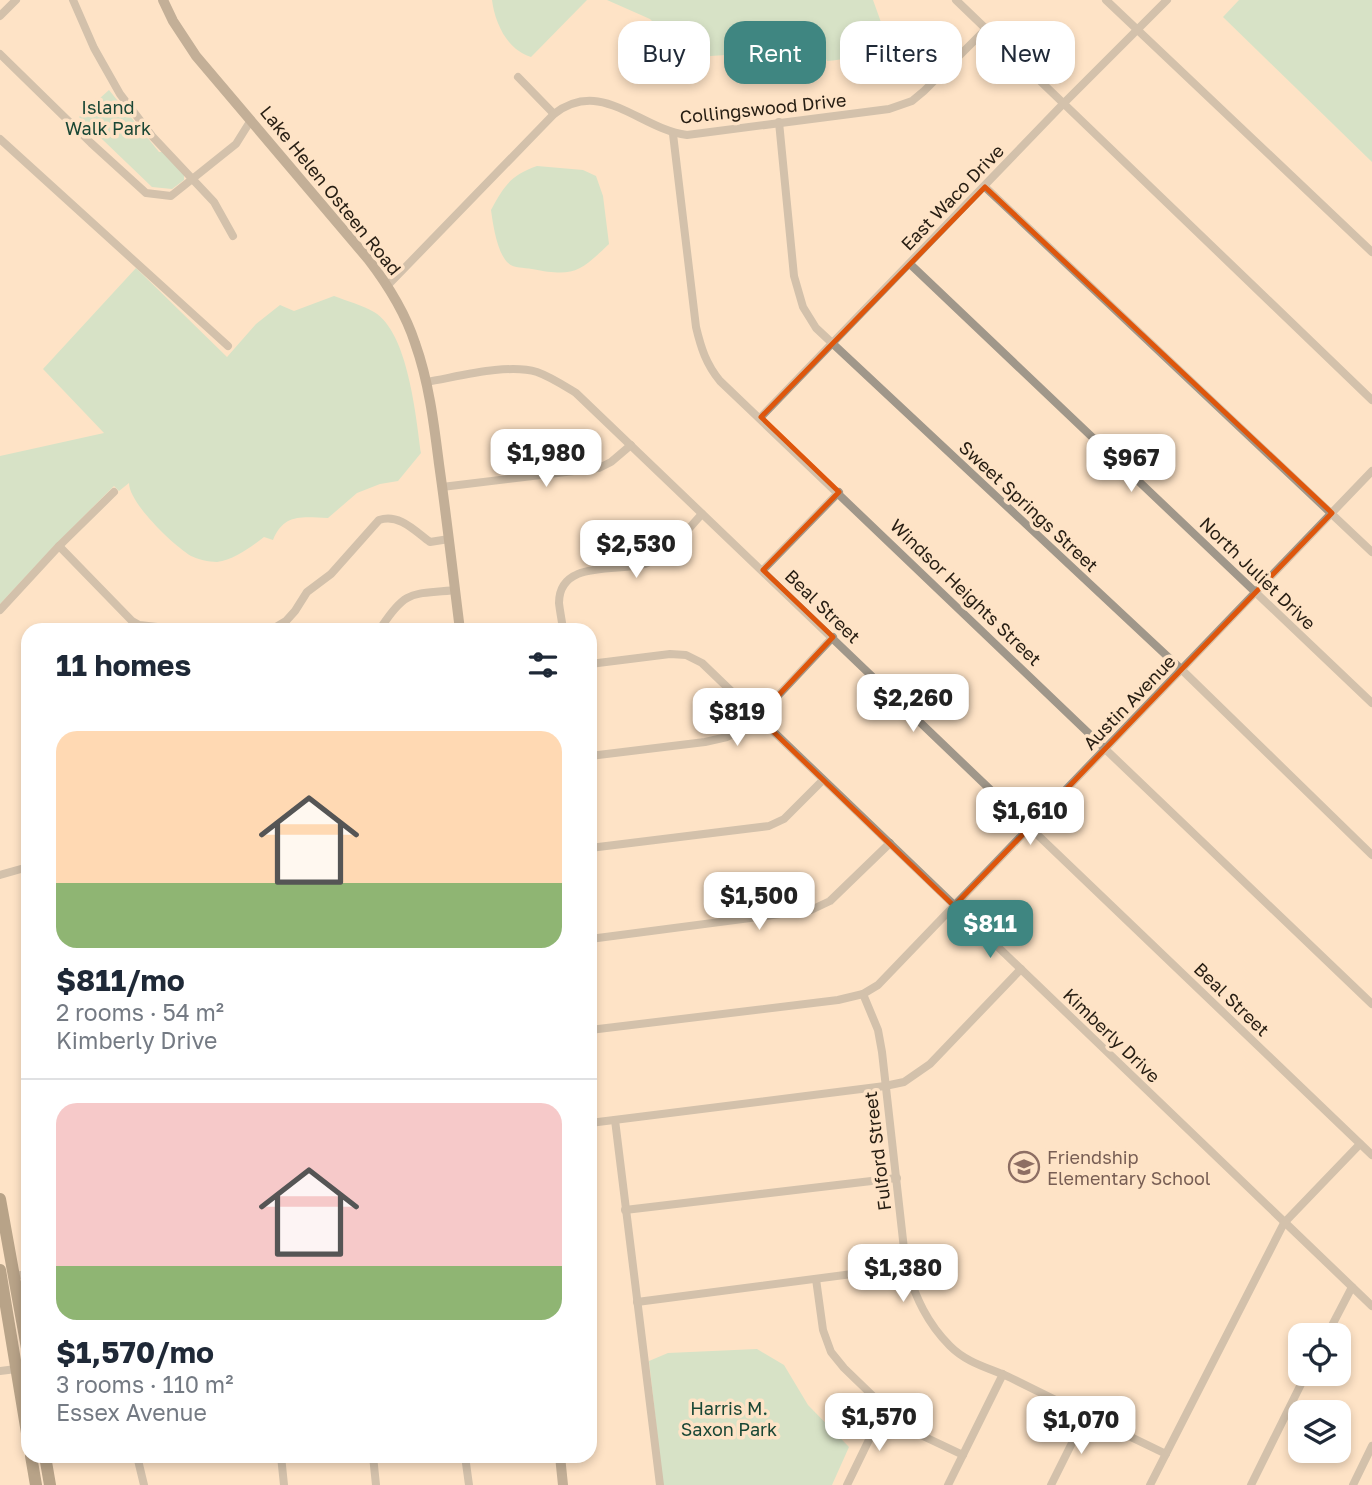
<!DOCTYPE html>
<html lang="en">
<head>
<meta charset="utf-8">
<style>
  :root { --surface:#fff; --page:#f2f2f3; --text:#1f2937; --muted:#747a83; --line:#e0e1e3; --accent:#3f8681 }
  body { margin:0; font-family:"Golos Text",sans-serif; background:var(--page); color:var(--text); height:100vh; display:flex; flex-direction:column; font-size:26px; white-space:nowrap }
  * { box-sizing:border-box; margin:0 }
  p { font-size:23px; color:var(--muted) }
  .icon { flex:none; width:38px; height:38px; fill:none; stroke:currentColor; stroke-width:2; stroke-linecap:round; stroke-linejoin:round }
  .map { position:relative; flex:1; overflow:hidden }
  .sheet { position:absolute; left:21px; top:623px; width:576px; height:840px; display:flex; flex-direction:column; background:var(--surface); border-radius:21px; box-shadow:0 4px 10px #0003 }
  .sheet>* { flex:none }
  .banner { position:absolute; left:618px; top:21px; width:649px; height:63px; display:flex; gap:14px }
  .tools { position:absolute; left:1288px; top:1323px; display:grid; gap:14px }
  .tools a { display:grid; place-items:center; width:63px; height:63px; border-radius:14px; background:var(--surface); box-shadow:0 4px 10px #0003; font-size:35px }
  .price { position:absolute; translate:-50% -60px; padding:0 16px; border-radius:14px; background:#fff; color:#222; font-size:23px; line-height:46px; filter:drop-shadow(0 2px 4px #0008) }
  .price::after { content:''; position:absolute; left:50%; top:42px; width:21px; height:16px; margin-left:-10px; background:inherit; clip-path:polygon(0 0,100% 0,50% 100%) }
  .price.active { background:var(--accent); color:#fff }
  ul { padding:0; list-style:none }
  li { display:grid; align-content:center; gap:14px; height:371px; padding:0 35px }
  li+li { border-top:2px solid var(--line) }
  li span { display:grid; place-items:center; height:217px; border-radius:21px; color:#555 }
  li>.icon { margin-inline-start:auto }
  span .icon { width:126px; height:126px; fill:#fffc; stroke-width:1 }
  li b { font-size:30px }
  h2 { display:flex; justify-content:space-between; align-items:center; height:84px; padding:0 35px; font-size:30px }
  .tag { padding:0 24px; border-radius:21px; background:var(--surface); box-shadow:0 4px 10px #0003; font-size:24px; line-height:63px }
  .tag.active { background:var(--accent); color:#fff }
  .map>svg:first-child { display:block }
  .green { fill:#a8e1c6 }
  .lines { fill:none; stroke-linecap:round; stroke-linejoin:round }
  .street { stroke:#a0978a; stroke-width:8 }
  .secondary { stroke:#7d6f5d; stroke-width:10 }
  .primary { stroke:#64543d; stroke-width:12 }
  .marked { fill:none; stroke:#de560c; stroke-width:5; stroke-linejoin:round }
  .labels { text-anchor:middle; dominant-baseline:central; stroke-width:7; stroke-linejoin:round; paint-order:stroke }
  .park-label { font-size:18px; fill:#1a4735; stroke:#fee3c6 }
  .street-label { font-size:18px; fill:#261d12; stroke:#fee3c6 }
  .education-label { font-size:18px; fill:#785e54; stroke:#fee3c6; text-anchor:start }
</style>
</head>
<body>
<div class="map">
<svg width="1372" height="1485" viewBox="0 0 1372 1485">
  <rect width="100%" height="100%" fill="#fee3c6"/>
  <g class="green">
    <path d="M492,0H587L531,57C507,50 495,23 492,0Z"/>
    <path d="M607,0H873L882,25C865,53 861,58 827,61L818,40L789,48L797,58L798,63L740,54L696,57L671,40L650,19Z"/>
    <path d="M1239,0H1372V162L1223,17Z"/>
    <path d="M109,90L159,152H166L184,173V180L172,189L152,187L79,117Z"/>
    <path d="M537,166L583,170L596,176L603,196L609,244C579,273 573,277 532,269C523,267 514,269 507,262C497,251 493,225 491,210C504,186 511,175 537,166Z"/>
    <path d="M136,268L227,357L256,324L280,305L294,311L334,296C347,301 362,305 374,312C408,332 416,416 421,453L398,481L380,484L357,493L328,518C302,517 284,513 273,540L264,537C251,547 234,560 217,562C209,562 197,559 191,556C173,545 129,503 129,483L119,491L114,486L53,547L0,604V456L104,433L43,369Z"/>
    <path d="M757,1349L784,1365L808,1405L849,1447L832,1485H663L649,1361L668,1353Z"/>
  </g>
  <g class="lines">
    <g class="street">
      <path d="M73,0L94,48L120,94L152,136L214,202L233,236"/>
      <path d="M956,0L1372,400"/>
      <path d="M1106,0L1372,252"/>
      <path d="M0,16L16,0"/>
      <path d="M0,54L91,143L146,193L171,196L236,144L251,120"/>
      <path d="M518,77L554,114"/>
      <path d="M779,122L794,276L803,307L816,328L1182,670L1372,855"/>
      <path d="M673,134L696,327C701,348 706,364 720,381L1372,1004"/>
      <path d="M0,139L228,346"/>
      <path d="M985,187L1372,552"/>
      <path d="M910,264L1372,703"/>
      <path d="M388,285L554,114C602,77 639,129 687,135L889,109L912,101L924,91L985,30"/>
      <path d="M426,382C457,377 507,363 537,372C551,377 563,385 576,393L1372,1155"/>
      <path d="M761,417L1063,104L1167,0"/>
      <path d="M442,487L599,468L611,462L631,445"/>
      <path d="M59,546L132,621L139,625L185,630"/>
      <path d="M763,570L839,492"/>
      <path d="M0,610L59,546L114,492"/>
      <path d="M382,626C407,588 413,595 455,590"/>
      <path d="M271,630L286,621L295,611L307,592L331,574L379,520C399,513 415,531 430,542L449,539"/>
      <path d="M563,630C562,621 560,612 559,603C559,559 619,572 645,564C669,555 685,532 702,514"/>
      <path d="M590,664L670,654L686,655L702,663L1372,1306"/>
      <path d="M590,756L705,742L727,737L744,729L758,717L833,637"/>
      <path d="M590,848L769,826L784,819L823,780"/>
      <path d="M0,875L28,867"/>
      <path d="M590,939L811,910L830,901L890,843"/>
      <path d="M863,994L878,1030L882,1052L906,1267C916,1298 927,1323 950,1346C968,1364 990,1368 1011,1378C1063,1404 1114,1429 1166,1454"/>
      <path d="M590,1030L838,1000L863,994L878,985L1372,471"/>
      <path d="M615,1120L660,1485"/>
      <path d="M590,1123L885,1086L904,1082L930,1064L1021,969"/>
      <path d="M625,1210L897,1178"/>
      <path d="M14,1276L28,1274"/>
      <path d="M816,1279L823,1330L831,1352L844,1368L906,1428L963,1455"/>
      <path d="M637,1302L906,1267"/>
      <path d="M1327,1335L1352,1287"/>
      <path d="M0,1371L16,1369"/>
      <path d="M137,1456L144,1485"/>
      <path d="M281,1456L284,1485"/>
      <path d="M373,1456L376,1485"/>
      <path d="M465,1456L469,1485"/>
      <path d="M847,1485L884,1409"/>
      <path d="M948,1485L1003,1374"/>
      <path d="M1051,1485L1086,1415"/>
      <path d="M1150,1485L1284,1223L1360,1144"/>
      <path d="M1251,1485L1306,1374"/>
      <path d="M1353,1485L1372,1446"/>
    </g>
    <g class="secondary">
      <path d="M163,0L173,21L196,56L368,259C388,285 405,312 415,343C429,382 434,424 439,464C447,520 453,575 460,630"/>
      <path d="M560,1456L563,1485"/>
    </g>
    <g class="primary">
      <path d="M0,1199L28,1354"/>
      <path d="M0,1270L28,1439"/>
      <path d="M31,1456L36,1485"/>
      <path d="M45,1456L50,1485"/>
    </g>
  </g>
  <path d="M0 0H1372V1485H0ZM985,187L1332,513L954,906L758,717L833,637L763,570L839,492L761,417Z" fill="#fee3c6" fill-opacity=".55" fill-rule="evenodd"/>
  <path class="marked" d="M985,187L1332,513L954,906L758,717L833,637L763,570L839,492L761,417Z"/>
  <defs>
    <g id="school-ring" transform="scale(1.575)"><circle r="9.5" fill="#fee3c6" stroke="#8d6e63" stroke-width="1.5"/><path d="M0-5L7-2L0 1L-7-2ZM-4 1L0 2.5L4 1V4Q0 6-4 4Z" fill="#8d6e63"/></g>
  </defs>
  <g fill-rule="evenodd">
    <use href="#school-ring" x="1024" y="1167"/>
  </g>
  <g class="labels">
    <g class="park-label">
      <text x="108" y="107">Island<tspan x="108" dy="21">Walk Park</tspan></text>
      <text x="729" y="1408">Harris M.<tspan x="729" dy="21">Saxon Park</tspan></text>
    </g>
    <g class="street-label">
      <text transform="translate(763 108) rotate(-6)">Collingswood Drive</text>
      <text transform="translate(331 190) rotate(51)">Lake Helen Osteen Road</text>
      <text transform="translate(952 197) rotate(-46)">East Waco Drive</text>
      <text transform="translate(1029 506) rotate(43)">Sweet Springs Street</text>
      <text transform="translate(1258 573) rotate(44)">North Juliet Drive</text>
      <text transform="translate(966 592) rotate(44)">Windsor Heights Street</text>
      <text transform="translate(823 606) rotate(44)">Beal Street</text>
      <text transform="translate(1129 702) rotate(-46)">Austin Avenue</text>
      <text transform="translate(1232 999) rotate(44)">Beal Street</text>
      <text transform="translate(1112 1035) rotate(44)">Kimberly Drive</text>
      <text transform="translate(877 1151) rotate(-97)">Fulford Street</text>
    </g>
    <g class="education-label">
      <text x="1047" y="1157">Friendship<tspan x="1047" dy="21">Elementary School</tspan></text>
    </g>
  </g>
</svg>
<div class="tools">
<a><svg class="icon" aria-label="locate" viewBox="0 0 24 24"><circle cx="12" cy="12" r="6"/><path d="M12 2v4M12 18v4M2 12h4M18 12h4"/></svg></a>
<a><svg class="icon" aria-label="layers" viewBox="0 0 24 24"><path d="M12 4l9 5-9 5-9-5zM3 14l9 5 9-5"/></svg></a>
</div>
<b class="price" style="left:546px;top:489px">$1,980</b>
<b class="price" style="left:1131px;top:494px">$967</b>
<b class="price" style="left:636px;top:580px">$2,530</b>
<b class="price" style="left:913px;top:734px">$2,260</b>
<b class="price" style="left:737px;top:748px">$819</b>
<b class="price" style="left:1030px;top:847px">$1,610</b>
<b class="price" style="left:759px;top:932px">$1,500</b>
<b class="price active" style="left:990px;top:960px">$811</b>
<b class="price" style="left:903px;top:1304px">$1,380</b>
<b class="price" style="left:879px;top:1453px">$1,570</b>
<b class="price" style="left:1081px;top:1456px">$1,070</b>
<div class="banner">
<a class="tag">Buy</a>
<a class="tag active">Rent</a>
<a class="tag">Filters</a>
<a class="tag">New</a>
</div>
<section class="sheet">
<h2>11 homes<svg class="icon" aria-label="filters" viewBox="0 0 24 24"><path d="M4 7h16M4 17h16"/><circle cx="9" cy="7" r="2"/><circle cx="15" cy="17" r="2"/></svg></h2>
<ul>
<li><span style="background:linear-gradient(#ffd9b3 70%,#8fb573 0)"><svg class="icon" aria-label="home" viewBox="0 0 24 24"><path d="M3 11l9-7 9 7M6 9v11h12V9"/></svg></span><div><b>$811/mo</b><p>2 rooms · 54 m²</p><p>Kimberly Drive</p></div></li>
<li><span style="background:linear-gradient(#f6c9c9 75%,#8fb573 0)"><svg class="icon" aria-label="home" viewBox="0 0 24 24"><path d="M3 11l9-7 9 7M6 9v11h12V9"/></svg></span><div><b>$1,570/mo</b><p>3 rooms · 110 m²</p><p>Essex Avenue</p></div></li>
</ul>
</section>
</div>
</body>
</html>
